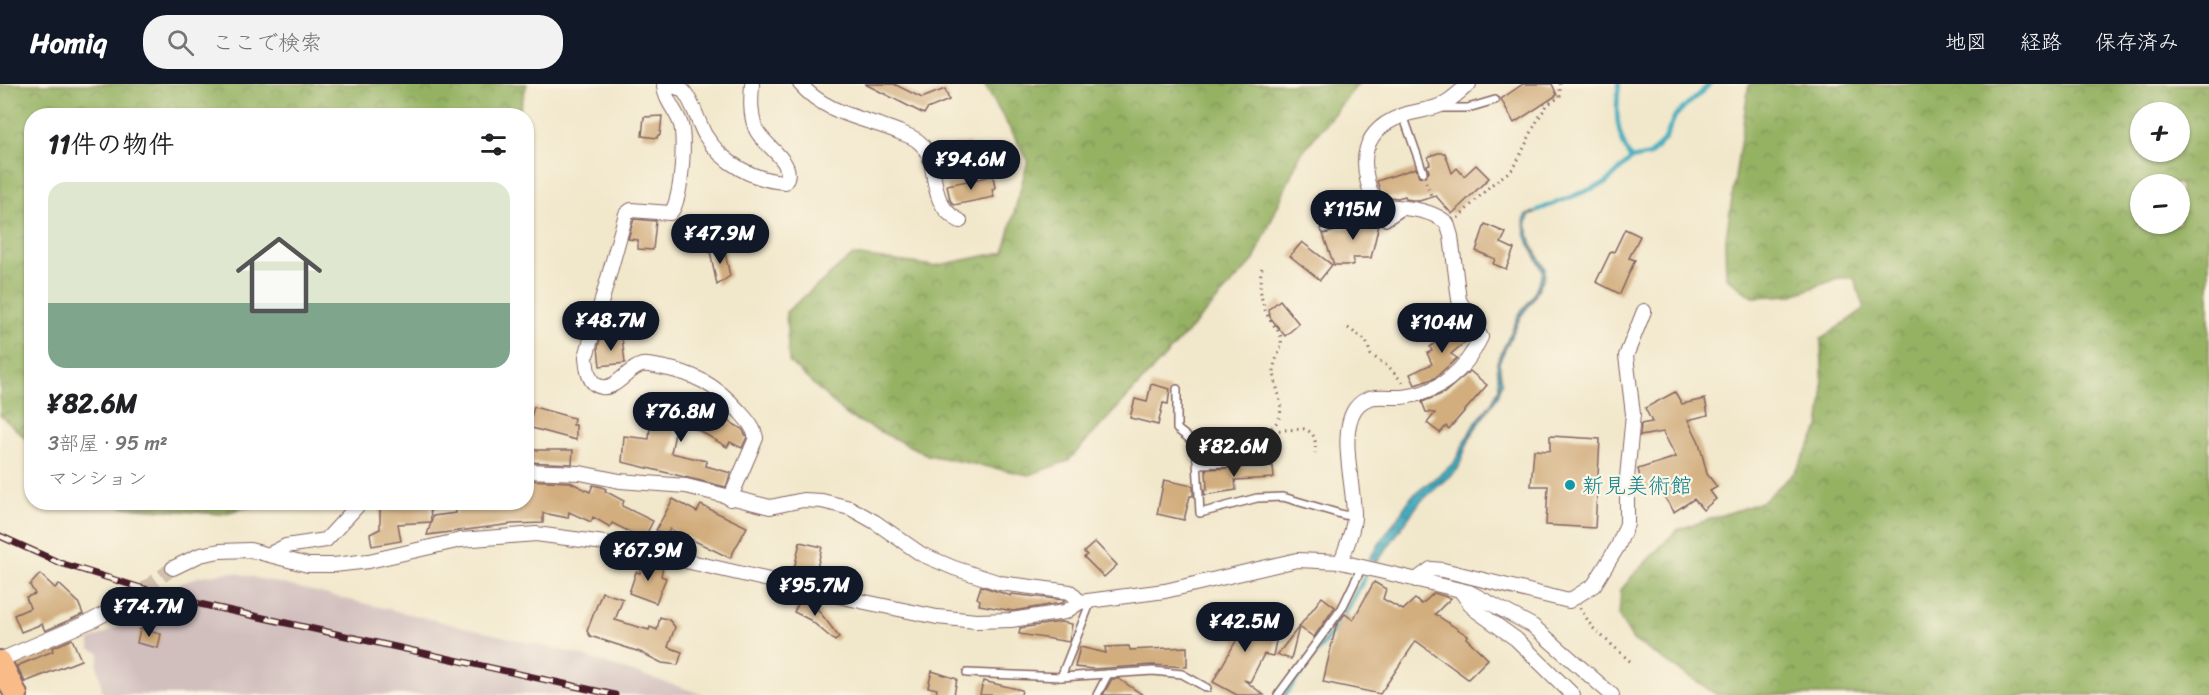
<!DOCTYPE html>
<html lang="ja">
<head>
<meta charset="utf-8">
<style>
  :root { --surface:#fff; --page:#f2f2f2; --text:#202124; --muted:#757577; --accent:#111827 }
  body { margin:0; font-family:Sriracha,"Klee One",sans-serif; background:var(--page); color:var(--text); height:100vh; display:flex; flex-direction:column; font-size:22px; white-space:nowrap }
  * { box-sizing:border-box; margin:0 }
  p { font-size:20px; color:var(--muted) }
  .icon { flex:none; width:33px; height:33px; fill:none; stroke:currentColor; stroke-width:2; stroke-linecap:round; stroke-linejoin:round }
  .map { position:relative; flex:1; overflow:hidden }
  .panel { position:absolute; left:24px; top:24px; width:510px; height:402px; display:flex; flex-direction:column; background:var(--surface); border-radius:24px; box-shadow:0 2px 4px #0004 }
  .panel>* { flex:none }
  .tools { position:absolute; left:2130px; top:18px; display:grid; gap:12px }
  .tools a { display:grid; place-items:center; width:60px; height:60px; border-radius:50%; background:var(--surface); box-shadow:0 2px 4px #0004; font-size:30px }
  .price { position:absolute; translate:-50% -51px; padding:0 14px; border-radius:21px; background:var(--accent); color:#fff; font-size:20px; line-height:39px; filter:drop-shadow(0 2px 3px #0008) }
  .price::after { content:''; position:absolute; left:50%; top:36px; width:18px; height:14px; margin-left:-9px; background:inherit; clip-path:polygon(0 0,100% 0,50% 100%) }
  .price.active { background:#222; color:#fff }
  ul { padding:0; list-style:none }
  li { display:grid; align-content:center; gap:12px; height:318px; padding:0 24px }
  li span { display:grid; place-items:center; height:186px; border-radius:18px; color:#555 }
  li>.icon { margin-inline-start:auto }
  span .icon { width:108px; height:108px; fill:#fffc; stroke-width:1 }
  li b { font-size:26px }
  h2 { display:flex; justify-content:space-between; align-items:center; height:72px; padding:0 24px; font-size:26px }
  header { display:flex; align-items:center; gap:36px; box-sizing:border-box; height:84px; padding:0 30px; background:var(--accent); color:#fff }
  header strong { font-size:28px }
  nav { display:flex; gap:33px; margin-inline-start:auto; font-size:21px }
  .search { width:420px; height:54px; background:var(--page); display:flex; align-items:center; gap:15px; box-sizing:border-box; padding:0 21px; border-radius:24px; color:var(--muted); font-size:22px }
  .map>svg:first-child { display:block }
  .railway { fill:#d1bfbe }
  .forest { fill:url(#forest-crowns); stroke:#706848; stroke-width:1.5; fill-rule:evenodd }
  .water { fill:url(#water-waves); stroke:#446474; stroke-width:1.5 }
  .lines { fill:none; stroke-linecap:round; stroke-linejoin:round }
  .stream { stroke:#3eaabd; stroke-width:4.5 }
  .building { fill:#d2ad7e }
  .minor-tunnel { stroke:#d0bfab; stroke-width:14; stroke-dasharray:14 7; stroke-linecap:butt }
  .service-casing { stroke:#846563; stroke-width:10 }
  .minor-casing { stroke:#846563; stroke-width:16 }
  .primary-casing { stroke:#846563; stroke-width:26 }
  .path { stroke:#846563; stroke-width:3; stroke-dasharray:1.5 4.5; stroke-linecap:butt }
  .service { stroke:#fff; stroke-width:7 }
  .minor { stroke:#fff; stroke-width:14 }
  .primary { stroke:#f9bc89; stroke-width:22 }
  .rail-casing { stroke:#4a1f2b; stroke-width:7 }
  .rail { stroke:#fcf5e5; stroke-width:4.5; stroke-dasharray:14; stroke-linecap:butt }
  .culture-dot { fill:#0f9aa8; stroke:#fcf5e5; stroke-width:2 }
  .labels { text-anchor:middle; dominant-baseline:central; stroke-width:4.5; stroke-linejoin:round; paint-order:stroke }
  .culture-label { font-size:22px; fill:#0d838f; stroke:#fcf5e5; text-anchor:start }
</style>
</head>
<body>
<header>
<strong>Homiq</strong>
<div class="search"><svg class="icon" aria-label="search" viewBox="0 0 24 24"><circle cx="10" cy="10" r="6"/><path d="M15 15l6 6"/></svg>ここで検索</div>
<nav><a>地図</a><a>経路</a><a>保存済み</a></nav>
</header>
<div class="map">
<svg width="2209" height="611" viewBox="0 0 2209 611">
  <defs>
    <pattern id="forest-crowns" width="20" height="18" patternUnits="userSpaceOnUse" patternTransform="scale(1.5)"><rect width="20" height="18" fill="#95b264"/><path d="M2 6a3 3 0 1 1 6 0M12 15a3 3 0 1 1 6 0" fill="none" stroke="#7c9053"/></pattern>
    <pattern id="water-waves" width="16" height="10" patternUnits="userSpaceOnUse" patternTransform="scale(1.5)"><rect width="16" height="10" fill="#3eaabd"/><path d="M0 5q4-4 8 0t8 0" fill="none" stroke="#368a9a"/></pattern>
  </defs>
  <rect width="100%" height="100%" fill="#fcf5e5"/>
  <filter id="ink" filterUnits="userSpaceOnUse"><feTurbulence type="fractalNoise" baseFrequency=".0167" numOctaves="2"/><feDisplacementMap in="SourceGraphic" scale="12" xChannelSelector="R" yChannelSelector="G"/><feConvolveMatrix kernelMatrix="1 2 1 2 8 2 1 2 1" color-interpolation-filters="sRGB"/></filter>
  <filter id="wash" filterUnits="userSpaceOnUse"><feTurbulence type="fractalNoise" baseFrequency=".008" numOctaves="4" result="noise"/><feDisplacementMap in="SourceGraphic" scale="24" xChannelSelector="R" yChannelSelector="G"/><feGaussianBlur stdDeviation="1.35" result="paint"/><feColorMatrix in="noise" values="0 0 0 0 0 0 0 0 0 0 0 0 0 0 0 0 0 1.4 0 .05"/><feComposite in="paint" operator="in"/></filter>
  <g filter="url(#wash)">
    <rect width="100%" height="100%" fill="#f1e7cb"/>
    <path class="railway" d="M232,488L573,569L705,611H103L97,580L100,569L90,565V556L131,537L179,500L201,492Z"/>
    <g class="forest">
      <path d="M0,0H527L518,31L32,32L31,359L0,331Z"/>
      <path d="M984,0H1358L1300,71L1254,176L1068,377L1029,391L928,371L848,332L789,278L786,228L853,171L934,182L1004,168L1028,76Z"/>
      <path d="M1749,0H2209V611H1717L1633,556L1619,533L1621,506L1634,490L1677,446L1762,418L1795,388L1819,344L1823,313L1821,255L1864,225L1854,194H1839L1793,211L1752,213L1726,193L1725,161ZM2180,28V68H2140V28ZM2180,100V140H2140V100Z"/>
      <path d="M116,419H265L221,430L123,423Z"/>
    </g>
    <path class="water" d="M1543,124L1529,132L1526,141L1533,164L1545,184V191L1533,216L1521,232L1499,278L1502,299L1498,312L1471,351L1458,385L1419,419L1377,478L1369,475L1412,412L1454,379L1472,344L1492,318L1499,304L1497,278L1520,229L1532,214L1543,188C1536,168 1521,156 1525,132Z"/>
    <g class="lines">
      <g class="stream">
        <path d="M1619,0C1615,28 1616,50 1631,75"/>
        <path d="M1538,126L1606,99L1631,75L1650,71L1665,55L1675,32L1710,0"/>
        <path d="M1343,533L1365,493"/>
        <path d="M1285,611L1338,540"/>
      </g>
    </g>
    <g id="blocks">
      <g class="building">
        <path d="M865,0H894L922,14L945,5L949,16L927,25L924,30Z"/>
        <path d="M1523,0H1552L1557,11L1514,39L1501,15Z"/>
        <path d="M662,32L660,51H658L657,54L642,52L644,33Z"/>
        <path d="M969,59L972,73L949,77L947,63Z"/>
        <path d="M1438,69H1445L1452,89L1457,84L1464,92L1476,81L1489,94L1452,130L1436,112L1419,117L1406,115L1405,112L1398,114L1382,112L1377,97L1416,84L1419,92L1425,93L1429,88L1427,81L1430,80L1428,73Z"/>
        <path d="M993,92L995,104L992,105L994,113L954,121L950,116L947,101Z"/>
        <path d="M1368,130L1381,132L1371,174H1353V181H1334L1323,150L1357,141Z"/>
        <path d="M634,135L656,137L653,166L638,165V156L628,155Z"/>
        <path d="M1485,140L1506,149L1501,159L1514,165L1506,185L1493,180L1495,175L1476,167Z"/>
        <path d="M1625,145L1640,152L1629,174L1635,176L1620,210L1596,198L1611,167L1614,168Z"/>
        <path d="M1302,158L1332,181L1320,196L1290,172Z"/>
        <path d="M724,164L730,192L717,201L710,167Z"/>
        <path d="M1280,216L1299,240L1285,252L1270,233L1269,225Z"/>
        <path d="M1461,237L1471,253L1451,270L1457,274L1435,294L1415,301L1410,290L1432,280L1427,269L1432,267L1430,263Z"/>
        <path d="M622,253L625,279L600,282L598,264L600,255Z"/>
        <path d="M1470,287L1487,301L1449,345L1446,342L1440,349L1427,339L1435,329L1426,328L1422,318L1444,309Z"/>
        <path d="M1151,300L1170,305L1168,320L1163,319L1158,341L1130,334L1135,315L1147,318Z"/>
        <path d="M1675,308L1682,320L1705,315L1708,331L1688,336L1699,358L1707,390L1717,403L1710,407L1716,415L1703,426L1694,415L1674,428L1660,406H1643L1638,385L1676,373L1663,348L1640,352L1641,340L1652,338L1645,324Z"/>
        <path d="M652,318L698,325L701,321L742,345L747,353L742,364L730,358L727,363L678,334L671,369L707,377L706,382L731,389L726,403L622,378L624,352L649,355Z"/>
        <path d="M534,323L574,334L573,341H576V356L532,344L529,340Z"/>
        <path d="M1265,351V373L1203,372V353Z"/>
        <path d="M1550,352L1600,355L1595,444L1546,441L1548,402H1531L1534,366L1550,367Z"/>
        <path d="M526,366H573L572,380L526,378Z"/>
        <path d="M1273,382L1274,394L1235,396L1236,406L1205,411L1204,405L1207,406L1206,385Z"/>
        <path d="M526,396L570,398L590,408L593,401L602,403L606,405L605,407L624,417L622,422L653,437L644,455L612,439L610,443L593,433L591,438L569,428L568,434L543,429V439L512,440L427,451L433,432L456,429L455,418H526Z"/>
        <path d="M1164,396L1193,402V412H1190L1184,436L1157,430Z"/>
        <path d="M673,415L697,428L701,421L747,443L730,474L670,445L666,452L656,446Z"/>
        <path d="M380,418H430L431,438L398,440L401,457L372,462L370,450L380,445Z"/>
        <path d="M800,458L822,463L814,497L793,490Z"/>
        <path d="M1095,458L1117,481L1104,493L1084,473L1087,471L1084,468Z"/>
        <path d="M647,478L663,482L661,492L666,494L656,519L629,509L636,488L640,489L642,481L646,482Z"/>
        <path d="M40,490L55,504L59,500L78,518L83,530L45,547L42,540L21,548L14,531L30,524L26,513L35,510L30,501Z"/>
        <path d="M1374,498L1386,505L1383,515L1403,526L1415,515L1422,520L1434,509L1451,514L1435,530L1468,552L1466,554L1488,575L1468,595L1416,557L1380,610L1323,598L1336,542L1345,530L1353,536Z"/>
        <path d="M981,502L1011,512V510L1065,516L1062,519L1013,527L979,521L980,516L977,514Z"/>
        <path d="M602,508L623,515L615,536L649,546L650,543L657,546L660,533L669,536L675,543L668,563L682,568L678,581L662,579L640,568L590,552L587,547Z"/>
        <path d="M802,513L809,514L839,553L835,557L810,536L794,528Z"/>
        <path d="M1322,513L1335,523L1314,553L1299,543L1291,575L1277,571Z"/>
        <path d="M1227,527L1243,530L1242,535L1279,542L1273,572L1264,570L1250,598L1244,596L1264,611H1237L1213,598L1237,555L1223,552Z"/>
        <path d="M1061,538L1072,540L1069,558L1019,550L1020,544Z"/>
        <path d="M140,545L161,550L158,564L137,559Z"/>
        <path d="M72,555L81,576L25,598L17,582L53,567L52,564Z"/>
        <path d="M1129,562L1130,566L1187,563V583L1153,581L1093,585L1075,583L1080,563L1106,569L1105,563Z"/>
        <path d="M932,587L957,595L954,611H936L937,605L928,603Z"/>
        <path d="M1112,595H1119L1143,611H1103Z"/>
        <path d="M983,597L1022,606L1021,611H980Z"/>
      </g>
    </g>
  </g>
  <g filter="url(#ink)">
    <use href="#blocks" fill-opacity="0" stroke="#846563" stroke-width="1.5"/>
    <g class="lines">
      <path class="minor-tunnel" d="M128,517L173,484"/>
      <g class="service-casing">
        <g id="service">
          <path d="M1439,24H1468L1495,16"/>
          <path d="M1403,31L1423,88"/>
          <path d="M1386,138L1406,125"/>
          <path d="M1325,145L1355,136L1373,116"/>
          <path d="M1177,305V345L1196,360L1200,429L1257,414L1283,413L1344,431L1354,432"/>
          <path d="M1198,380L1264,378"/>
          <path d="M967,589L1061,593L1153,587L1182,590L1207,604"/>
          <path d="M1061,593L1091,517"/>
          <path d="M1097,611L1108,590"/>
          <path d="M1278,611L1342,524L1361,485"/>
        </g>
      </g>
      <g class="minor-casing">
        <g id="minor">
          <path d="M800,0C826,30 864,34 899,48C906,51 914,53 919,58C943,78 923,118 960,137"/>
          <path d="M526,387L580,389L620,397L686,402L770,423L803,416L822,417L850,424L875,438L921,470L954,484L1000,499L1070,508L1080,518"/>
          <path d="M730,415L756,354C754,343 746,335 739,327C716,301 694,289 660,283C654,282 647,280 642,281C627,285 617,305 602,303C588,301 587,284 586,273L626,130L631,126L670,129C682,119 685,56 681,41C677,27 665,17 664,2C672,2 680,2 685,9C694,21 698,38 705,51C722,79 753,96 785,98C798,78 761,61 755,43C750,29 751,15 752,0"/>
          <path d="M270,470L286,462L326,456L361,418"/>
          <path d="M1341,478C1345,465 1353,449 1354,434C1355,405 1338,350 1355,325C1367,308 1384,314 1401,313C1439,310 1466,286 1481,253L1459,216L1451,152L1447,139C1427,122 1399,125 1375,120C1358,79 1359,45 1407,30C1419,26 1433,26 1443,20C1453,15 1461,6 1469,0"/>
          <path d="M173,484L200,471L220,467L250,466L308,481H334L369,477L461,456L536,450L612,460L865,518L937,533L976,537L1011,536L1065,528L1080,518L1165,507L1297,476L1341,478L1469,508L1533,542L1612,611"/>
          <path d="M1416,496L1431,485L1443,486L1569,517L1594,501L1618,462L1627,440V394L1633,330L1626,272L1644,227"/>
          <path d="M1460,506L1474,525L1516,555L1573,611"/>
          <path d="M0,576L93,536L128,517"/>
        </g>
      </g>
      <g class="primary-casing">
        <path id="primary" d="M0,578L16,611"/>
      </g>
      <g class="path">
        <path d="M1426,98L1432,114"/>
        <path d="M1458,134L1491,101L1514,84L1538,35L1548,20L1560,13V0"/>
        <path d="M1262,184C1258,198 1261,221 1269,234C1272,240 1280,247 1281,254C1283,266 1274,274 1274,285C1274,308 1294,334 1265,347"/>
        <path d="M1348,244L1366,257L1371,271L1389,283L1404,300"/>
        <path d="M1201,350L1304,345C1316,349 1316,358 1315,369"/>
        <path d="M1580,524L1592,543L1632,579"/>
      </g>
      <use href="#service" class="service"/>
      <use href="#minor" class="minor"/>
      <use href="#primary" class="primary"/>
      <g class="rail-casing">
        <path id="rail" d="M0,452L60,479L177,515L615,611"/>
      </g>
      <use href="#rail" class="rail"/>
    </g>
  </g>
  <circle class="culture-dot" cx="1570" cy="401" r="6"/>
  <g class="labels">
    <g class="culture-label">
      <text x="1582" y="401">新見美術館</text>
    </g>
  </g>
</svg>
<div class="tools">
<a>+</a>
<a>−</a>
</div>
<b class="price" style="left:971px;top:107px">¥94.6M</b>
<b class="price" style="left:1353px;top:157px">¥115M</b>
<b class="price" style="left:720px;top:181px">¥47.9M</b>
<b class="price" style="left:611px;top:268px">¥48.7M</b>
<b class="price" style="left:1442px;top:270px">¥104M</b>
<b class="price" style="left:681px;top:359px">¥76.8M</b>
<b class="price active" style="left:1234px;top:394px">¥82.6M</b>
<b class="price" style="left:648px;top:498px">¥67.9M</b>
<b class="price" style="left:815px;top:533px">¥95.7M</b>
<b class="price" style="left:149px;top:554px">¥74.7M</b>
<b class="price" style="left:1245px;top:569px">¥42.5M</b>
<section class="panel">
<h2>11件の物件<svg class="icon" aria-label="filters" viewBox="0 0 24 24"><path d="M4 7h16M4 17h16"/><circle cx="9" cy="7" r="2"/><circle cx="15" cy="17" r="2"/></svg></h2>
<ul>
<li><span style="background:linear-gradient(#dfe7d0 65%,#7fa58c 0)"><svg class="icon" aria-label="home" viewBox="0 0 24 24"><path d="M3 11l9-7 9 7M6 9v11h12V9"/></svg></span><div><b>¥82.6M</b><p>3部屋 · 95 m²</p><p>マンション</p></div></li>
</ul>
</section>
</div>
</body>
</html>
